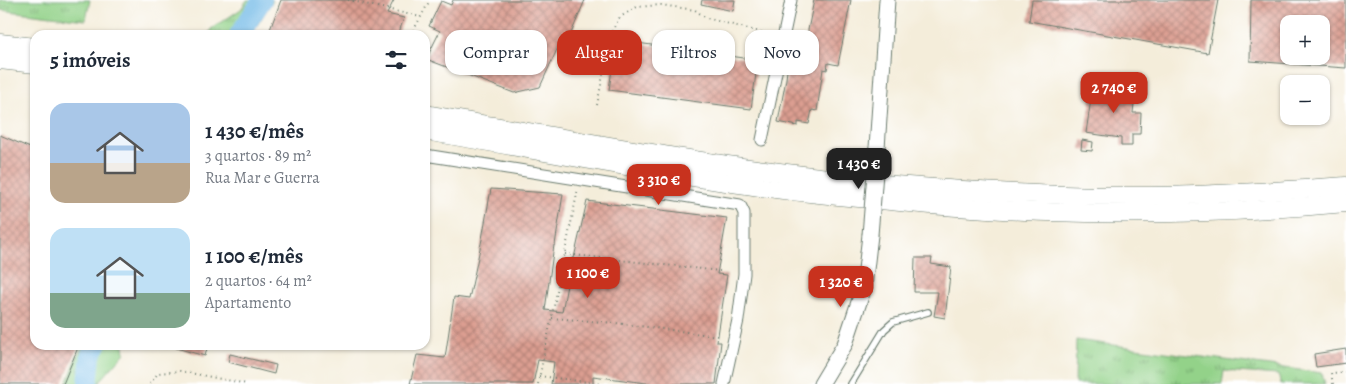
<!DOCTYPE html>
<html lang="pt">
<head>
<meta charset="utf-8">
<style>
  :root { --surface:#fff; --page:#f6f6f7; --text:#1f2937; --muted:#747a83; --accent:#c8321e }
  body { margin:0; font-family:Alegreya,serif; background:var(--page); color:var(--text); height:100vh; display:flex; flex-direction:column; font-size:19px; white-space:nowrap }
  * { box-sizing:border-box; margin:0 }
  p { font-size:16px; color:var(--muted) }
  .icon { flex:none; width:28px; height:28px; fill:none; stroke:currentColor; stroke-width:2; stroke-linecap:round; stroke-linejoin:round }
  .map { position:relative; flex:1; overflow:hidden }
  .panel { position:absolute; left:30px; top:30px; width:400px; height:320px; display:flex; flex-direction:column; background:var(--surface); border-radius:15px; box-shadow:0 1px 4px #0004 }
  .panel>* { flex:none }
  .top-card { position:absolute; left:445px; top:30px; width:475px; height:45px; display:flex; gap:10px }
  .fabs { position:absolute; left:1280px; top:15px; display:grid; gap:10px }
  .fabs a { display:grid; place-items:center; width:50px; height:50px; border-radius:10px; background:var(--surface); box-shadow:0 1px 4px #0004; font-size:25px }
  .price { position:absolute; translate:-50% -42px; padding:0 11px; border-radius:10px; background:var(--accent); color:#fff; font-size:16px; line-height:32px; filter:drop-shadow(0 1px 2px #0008) }
  .price::after { content:''; position:absolute; left:50%; top:30px; width:15px; height:11px; margin-left:-8px; background:inherit; clip-path:polygon(0 0,100% 0,50% 100%) }
  .price.current { background:#222; color:#fff }
  ul { padding:0; list-style:none }
  li { display:flex; align-items:center; gap:15px; height:125px; padding:0 20px }
  li span { display:grid; place-items:center; flex:none; width:140px; height:100px; border-radius:15px; color:#555 }
  li>.icon { margin-inline-start:auto }
  span .icon { width:60px; height:60px; fill:#fffc; stroke-width:1 }
  li b { font-size:21px }
  h2 { display:flex; justify-content:space-between; align-items:center; height:60px; padding:0 20px; font-size:21px }
  .tag { padding:0 18px; border-radius:15px; background:var(--surface); box-shadow:0 1px 4px #0004; font-size:18px; line-height:45px }
  .tag.current { background:var(--accent); color:#fff }
  .map>svg:first-child { display:block }
  .grass { fill:url(#grass-tufts); stroke:#59885e }
  .lines { fill:none; stroke-linecap:round; stroke-linejoin:round }
  .river { stroke:#6eb8e6; stroke-width:20 }
  .building { fill:url(#building-cross-hatch); fill-rule:evenodd }
  .lane-casing { stroke:#6a7b6e; stroke-width:8 }
  .street-casing { stroke:#6a7b6e; stroke-width:13 }
  .secondary-casing { stroke:#6a7b6e; stroke-width:17 }
  .primary-casing { stroke:#6a7b6e; stroke-width:19 }
  .path { stroke:#6a7b6e; stroke-width:2; stroke-dasharray:1 4; stroke-linecap:butt }
  .lane { stroke:#fff; stroke-width:5.5 }
  .street { stroke:#fff; stroke-width:11 }
  .secondary { stroke:#fff; stroke-width:15 }
  .primary { stroke:#fff; stroke-width:18 }
  .secondary-bridge-casing { stroke:#6a7b6e; stroke-width:17; stroke-linecap:butt }
  .secondary-bridge { stroke:#fff; stroke-width:15 }
</style>
</head>
<body>
<div class="map">
<svg width="1346" height="384" viewBox="0 0 1346 384">
  <defs>
    <pattern id="grass-tufts" width="24" height="20" patternUnits="userSpaceOnUse" patternTransform="scale(1.25)"><rect width="24" height="20" fill="#93d289"/><path d="M3 7l-1-3M5 7V3M7 7l1-3M15 17l-1-3M17 17v-4M19 17l1-3" fill="none" stroke="#77ac71"/></pattern>
    <pattern id="building-cross-hatch" width="8" height="8" patternUnits="userSpaceOnUse" patternTransform="scale(1.25)"><rect width="8" height="8" fill="#dc9e91"/><path d="M0 0l8 8M0 8l8-8" fill="none" stroke="#b28277"/></pattern>
  </defs>
  <rect width="100%" height="100%" fill="#fff"/>
  <filter id="ink" filterUnits="userSpaceOnUse"><feTurbulence type="fractalNoise" baseFrequency=".02" numOctaves="2"/><feDisplacementMap in="SourceGraphic" scale="10" xChannelSelector="R" yChannelSelector="G"/><feConvolveMatrix kernelMatrix="1 2 1 2 8 2 1 2 1" color-interpolation-filters="sRGB"/></filter>
  <filter id="wash" filterUnits="userSpaceOnUse"><feTurbulence type="fractalNoise" baseFrequency=".0096" numOctaves="4" result="noise"/><feDisplacementMap in="SourceGraphic" scale="20" xChannelSelector="R" yChannelSelector="G"/><feGaussianBlur stdDeviation="1.12" result="paint"/><feColorMatrix in="noise" values="0 0 0 0 0 0 0 0 0 0 0 0 0 0 0 0 0 1.4 0 .05"/><feComposite in="paint" operator="in"/></filter>
  <g filter="url(#wash)">
    <rect width="100%" height="100%" fill="#f4edda"/>
    <g class="grass">
      <path d="M0,0H90L86,20L0,10Z"/>
      <path d="M247,0H273L251,35H208L211,29L241,9Z"/>
      <path d="M1076,340L1322,373L1325,384H1281L1278,375L1224,371L1222,384H1075Z"/>
      <path d="M83,345H124L125,353L100,381V384H67L77,357Z"/>
    </g>
    <g class="lines">
      <g class="river">
        <path d="M239,35L262,0"/>
        <path d="M88,384L91,354L97,345"/>
      </g>
    </g>
    <g id="blocks">
      <g class="building">
        <path d="M281,0H394L387,14L404,18L398,35H268Z"/>
        <path d="M453,0H585L565,48L559,45L540,87L514,93L426,59L440,31L429,26L441,1L451,5Z"/>
        <path d="M702,0H735L733,11L701,4Z"/>
        <path d="M814,0H851L838,65L828,63L827,70L823,69L817,111L812,110L809,124L798,122V126L778,122L786,79L789,53L803,55Z"/>
        <path d="M1032,0H1218L1208,53L1029,21Z"/>
        <path d="M1251,0H1346V68L1250,61ZM1289,24H1321V56H1289Z"/>
        <path d="M616,40L758,60L751,109L609,90Z"/>
        <path d="M1103,80L1119,82L1118,92L1135,94L1133,113H1141L1140,134H1132V146H1121V138L1086,133L1092,92L1101,94Z"/>
        <path d="M0,135L35,150V345H79L63,384H0Z"/>
        <path d="M1082,140L1093,142L1092,151L1081,150Z"/>
        <path d="M491,189L563,194L555,245H554L545,310L562,312L572,258H574L587,201L727,218L717,274L727,275L717,342H721L716,384H654L593,376V384H551L554,362L538,360L533,384H410L417,355L445,358L454,297L469,299L482,239Z"/>
        <path d="M915,258H932L931,264L951,267L945,318L934,316L938,292H914Z"/>
        <path d="M176,345H208L205,356L176,348Z"/>
        <path d="M1346,349V363L1316,367L1314,354Z"/>
        <path d="M230,354L276,365L274,374L228,362Z"/>
      </g>
    </g>
  </g>
  <g filter="url(#ink)">
    <use href="#blocks" fill-opacity="0" stroke="#6a7b6e" stroke-width="1"/>
    <g class="lines">
      <g class="lane-casing">
        <path id="lane" d="M851,384L884,330L893,322L928,312"/>
      </g>
      <g class="street-casing">
        <g id="street">
          <path d="M762,140L791,0"/>
          <path d="M425,155L740,205L744,213V274L738,320L724,384"/>
        </g>
      </g>
      <g class="secondary-casing">
        <g id="secondary">
          <path d="M877,148L887,0"/>
          <path d="M821,384L845,344L864,287L870,235"/>
        </g>
      </g>
      <g class="primary-casing">
        <g id="primary">
          <path d="M0,43L35,47"/>
          <path d="M0,60L35,64"/>
          <path d="M425,114C581,141 737,171 895,185C980,192 1065,197 1151,196C1216,195 1281,191 1346,186"/>
          <path d="M425,131C532,149 639,170 747,185C791,192 836,196 881,200C916,204 952,207 988,209C1107,217 1227,214 1346,203"/>
        </g>
      </g>
      <g class="path">
        <path d="M348,0L420,17"/>
        <path d="M411,35L430,0"/>
        <path d="M597,105L612,31L620,17L637,7L661,5L695,10L706,18L772,35"/>
        <path d="M565,254L720,271"/>
        <path d="M552,318L615,323L718,336"/>
        <path d="M539,376L603,384"/>
        <path d="M150,384L158,373L180,371L247,384"/>
        <path d="M538,384L578,189"/>
        <path d="M1333,384L1331,373L1346,372"/>
      </g>
      <use href="#lane" class="lane"/>
      <use href="#street" class="street"/>
      <use href="#secondary" class="secondary"/>
      <use href="#primary" class="primary"/>
      <g class="secondary-bridge-casing">
        <path id="secondary-bridge" d="M870,235L877,148"/>
      </g>
      <use href="#secondary-bridge" class="secondary-bridge"/>
    </g>
  </g>
</svg>
<div class="fabs">
<a>+</a>
<a>−</a>
</div>
<b class="price" style="left:1114px;top:114px">2 740 €</b>
<b class="price current" style="left:859px;top:190px">1 430 €</b>
<b class="price" style="left:659px;top:206px">3 310 €</b>
<b class="price" style="left:588px;top:299px">1 100 €</b>
<b class="price" style="left:841px;top:308px">1 320 €</b>
<div class="top-card">
<a class="tag">Comprar</a>
<a class="tag current">Alugar</a>
<a class="tag">Filtros</a>
<a class="tag">Novo</a>
</div>
<section class="panel">
<h2>5 imóveis<svg class="icon" aria-label="filters" viewBox="0 0 24 24"><path d="M4 7h16M4 17h16"/><circle cx="9" cy="7" r="2"/><circle cx="15" cy="17" r="2"/></svg></h2>
<ul>
<li><span style="background:linear-gradient(#a9c7e8 60%,#b9a48a 0)"><svg class="icon" aria-label="home" viewBox="0 0 24 24"><path d="M3 11l9-7 9 7M6 9v11h12V9"/></svg></span><div><b>1 430 €/mês</b><p>3 quartos · 89 m²</p><p>Rua Mar e Guerra</p></div></li>
<li><span style="background:linear-gradient(#bfe0f5 65%,#7fa58c 0)"><svg class="icon" aria-label="home" viewBox="0 0 24 24"><path d="M3 11l9-7 9 7M6 9v11h12V9"/></svg></span><div><b>1 100 €/mês</b><p>2 quartos · 64 m²</p><p>Apartamento</p></div></li>
</ul>
</section>
</div>
</body>
</html>
